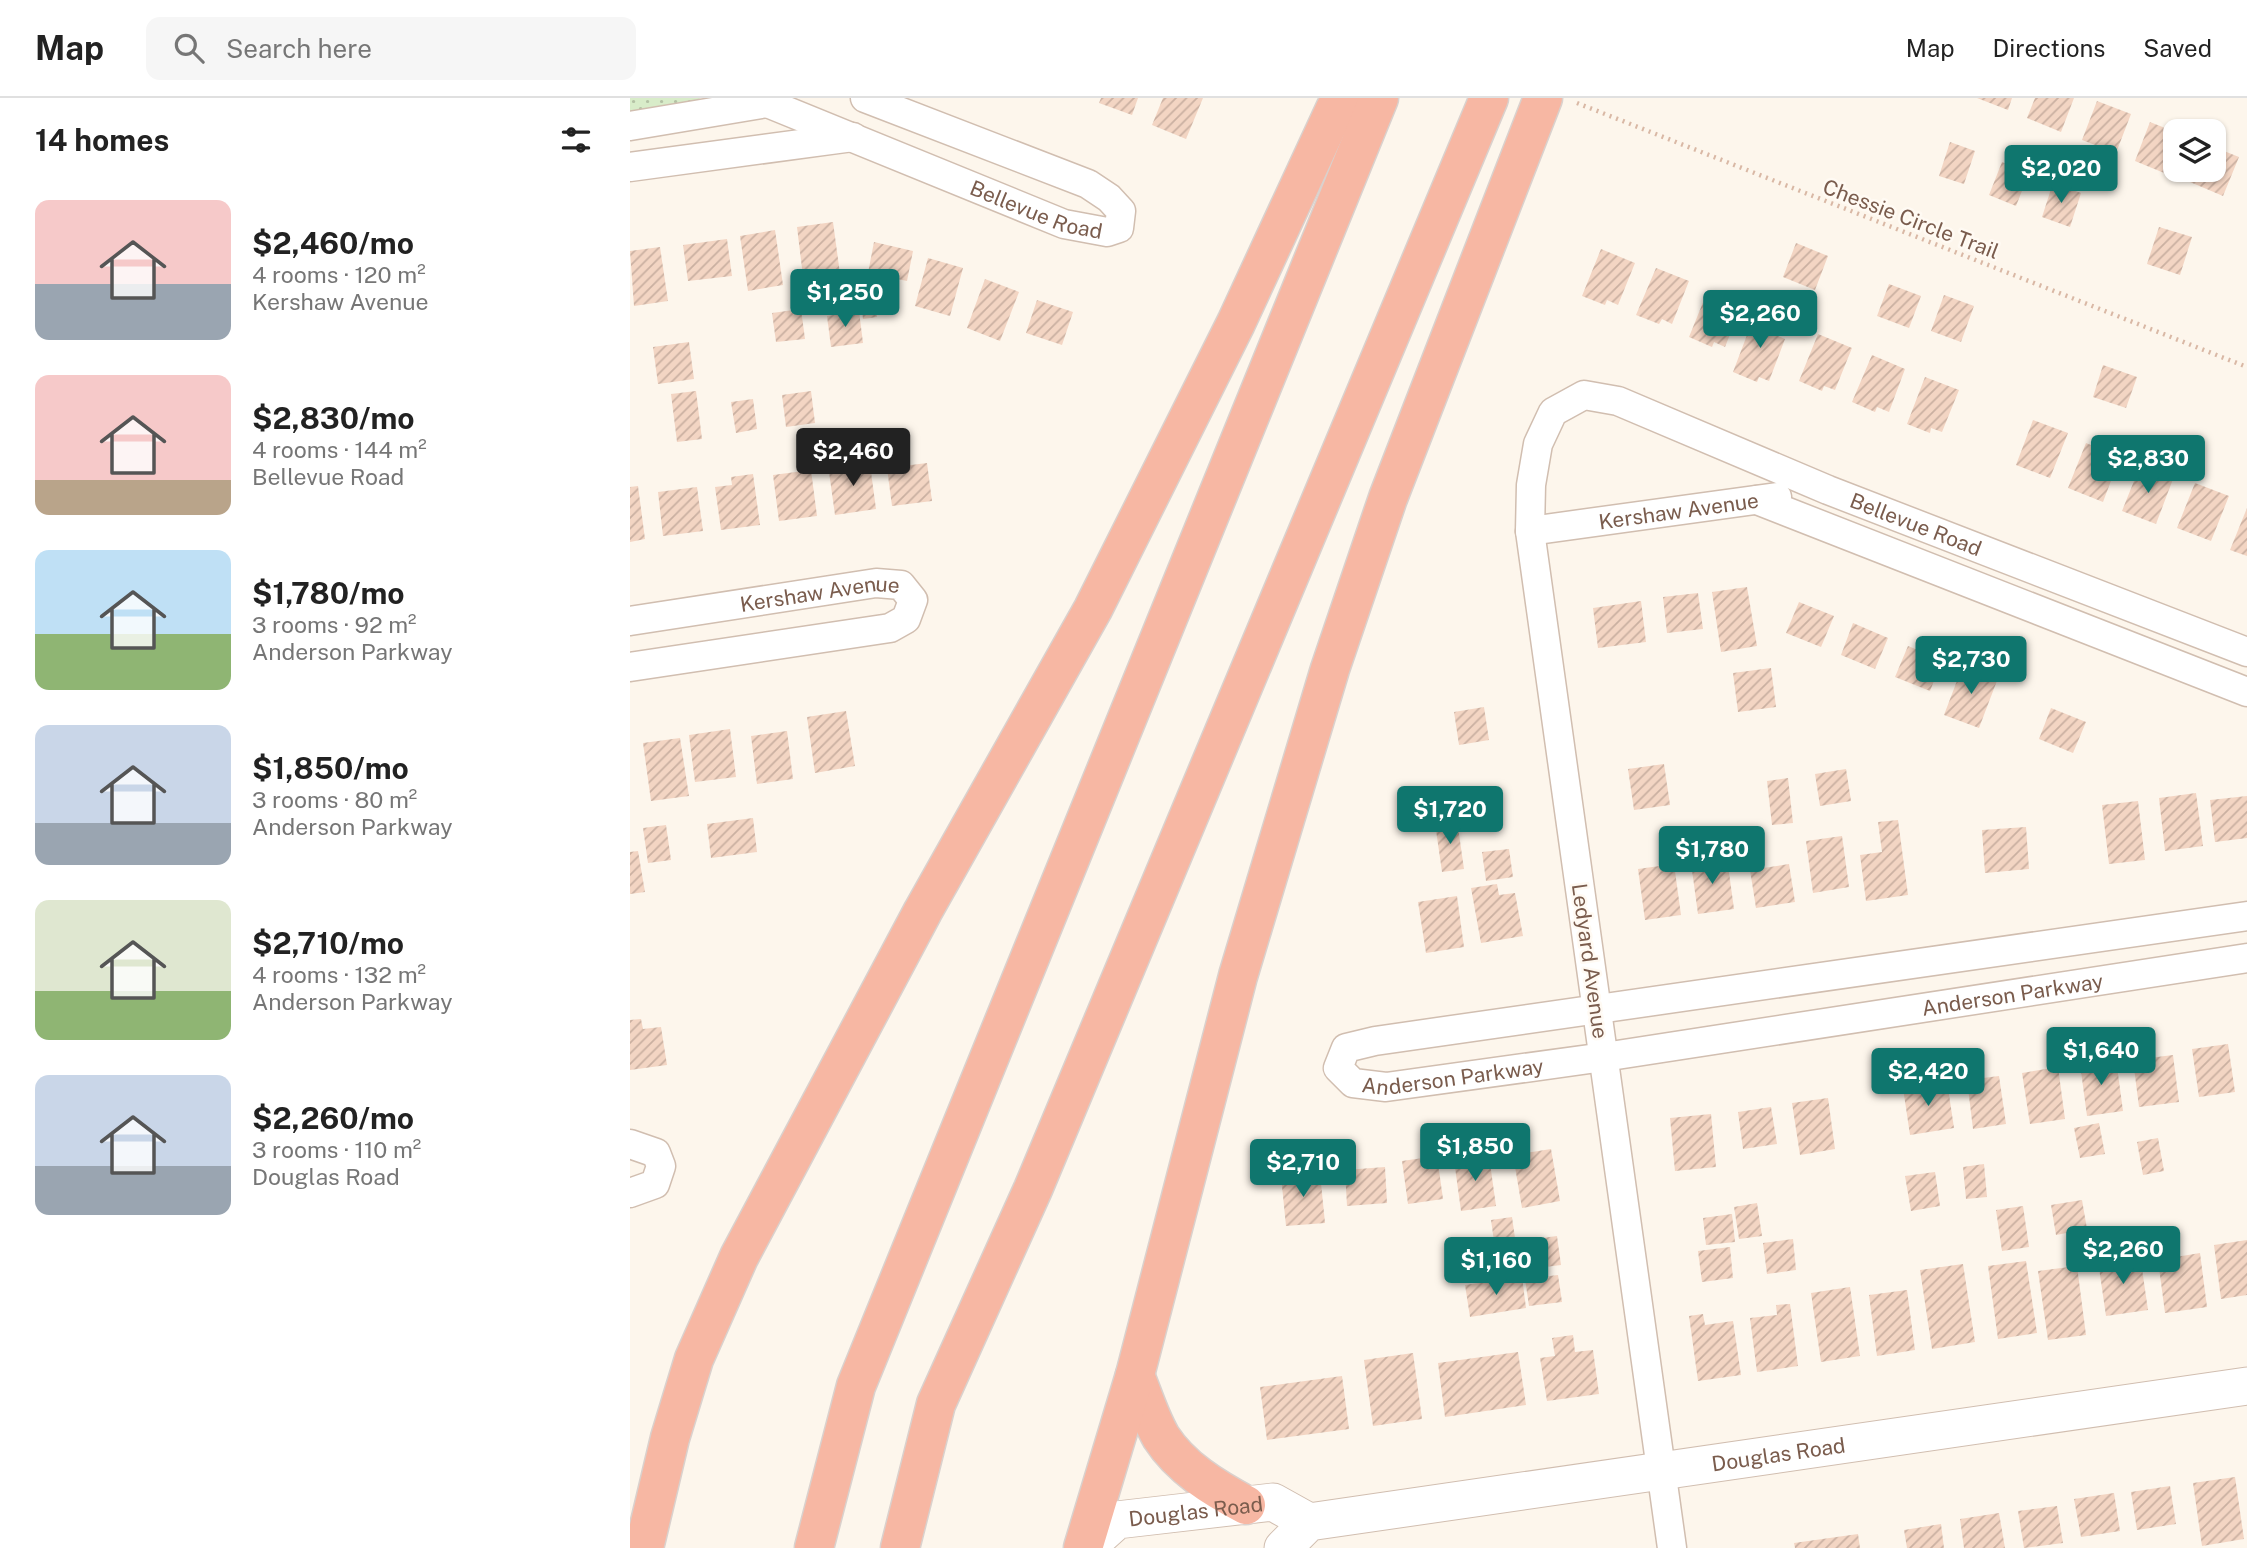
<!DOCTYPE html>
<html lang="en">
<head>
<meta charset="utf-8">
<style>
  :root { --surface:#fff; --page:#f6f6f6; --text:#222; --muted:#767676; --line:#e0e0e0; --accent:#0f766e }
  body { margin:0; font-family:"Public Sans",sans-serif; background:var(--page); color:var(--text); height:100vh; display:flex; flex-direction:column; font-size:26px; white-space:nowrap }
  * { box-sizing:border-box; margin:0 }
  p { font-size:23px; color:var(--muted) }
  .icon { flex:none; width:38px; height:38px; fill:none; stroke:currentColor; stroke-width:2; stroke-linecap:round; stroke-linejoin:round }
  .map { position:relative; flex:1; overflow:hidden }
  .panel { display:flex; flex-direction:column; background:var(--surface); width:630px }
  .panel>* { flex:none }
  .fabs { position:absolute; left:1533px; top:21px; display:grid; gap:14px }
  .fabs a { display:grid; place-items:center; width:63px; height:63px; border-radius:14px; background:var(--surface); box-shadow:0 2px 5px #0004; font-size:35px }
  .price { position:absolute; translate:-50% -60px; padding:0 16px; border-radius:7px; background:var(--accent); color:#fff; font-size:23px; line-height:46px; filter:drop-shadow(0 2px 4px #0008) }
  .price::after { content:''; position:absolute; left:50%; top:42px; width:21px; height:16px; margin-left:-10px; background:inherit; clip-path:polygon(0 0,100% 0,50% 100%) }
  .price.selected { background:#222; color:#fff }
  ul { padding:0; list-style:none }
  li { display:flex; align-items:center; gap:21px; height:175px; padding:0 35px }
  li span { display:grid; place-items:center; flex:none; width:196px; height:140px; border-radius:14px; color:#555 }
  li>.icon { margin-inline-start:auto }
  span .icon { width:84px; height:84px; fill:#fffc; stroke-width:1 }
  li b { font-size:30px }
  h2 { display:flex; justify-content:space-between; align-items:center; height:84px; padding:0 35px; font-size:30px }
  header { display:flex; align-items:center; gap:42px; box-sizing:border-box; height:98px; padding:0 35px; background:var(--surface); border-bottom:2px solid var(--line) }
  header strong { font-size:33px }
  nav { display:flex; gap:38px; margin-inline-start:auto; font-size:24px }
  .search { width:490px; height:63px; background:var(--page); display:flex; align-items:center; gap:18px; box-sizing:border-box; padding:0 24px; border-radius:14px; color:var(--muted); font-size:26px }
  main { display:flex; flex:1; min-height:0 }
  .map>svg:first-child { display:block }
  .park { fill:url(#park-dots) }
  .building { fill:url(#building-hatch) }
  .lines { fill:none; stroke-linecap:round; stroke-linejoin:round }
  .minor-casing { stroke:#d1beb0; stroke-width:31 }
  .tertiary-casing { stroke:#d1beb0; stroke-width:39 }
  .motorway-casing { stroke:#dad1cd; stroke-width:41 }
  .path { stroke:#d9b8a5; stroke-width:4.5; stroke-dasharray:2 5; stroke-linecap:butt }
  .minor { stroke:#fff; stroke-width:28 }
  .tertiary { stroke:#fff; stroke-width:37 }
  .motorway { stroke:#f7b7a3; stroke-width:38 }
  .labels { text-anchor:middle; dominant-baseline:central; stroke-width:5; stroke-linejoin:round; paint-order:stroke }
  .street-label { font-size:21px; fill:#7a5c4d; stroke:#fffaf3 }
</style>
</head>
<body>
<header>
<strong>Map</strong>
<div class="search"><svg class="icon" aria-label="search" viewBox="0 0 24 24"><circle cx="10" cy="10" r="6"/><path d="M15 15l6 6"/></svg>Search here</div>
<nav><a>Map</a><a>Directions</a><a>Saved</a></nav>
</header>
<main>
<section class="panel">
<h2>14 homes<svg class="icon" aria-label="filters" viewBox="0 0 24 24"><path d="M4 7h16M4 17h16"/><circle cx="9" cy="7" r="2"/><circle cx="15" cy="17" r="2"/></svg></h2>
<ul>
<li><span style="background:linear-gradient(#f6c9c9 60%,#9aa5b1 0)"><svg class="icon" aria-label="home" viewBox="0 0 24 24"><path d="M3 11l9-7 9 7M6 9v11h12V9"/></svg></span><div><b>$2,460/mo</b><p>4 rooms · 120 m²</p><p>Kershaw Avenue</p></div></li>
<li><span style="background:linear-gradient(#f6c9c9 75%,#b9a48a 0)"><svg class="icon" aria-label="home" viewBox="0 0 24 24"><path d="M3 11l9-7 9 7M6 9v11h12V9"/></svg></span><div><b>$2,830/mo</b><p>4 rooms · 144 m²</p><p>Bellevue Road</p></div></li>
<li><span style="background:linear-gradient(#bfe0f5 60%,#8fb573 0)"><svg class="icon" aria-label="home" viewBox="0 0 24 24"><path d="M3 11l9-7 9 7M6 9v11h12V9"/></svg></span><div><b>$1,780/mo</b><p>3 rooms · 92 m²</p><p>Anderson Parkway</p></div></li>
<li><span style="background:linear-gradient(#c9d6e8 70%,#9aa5b1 0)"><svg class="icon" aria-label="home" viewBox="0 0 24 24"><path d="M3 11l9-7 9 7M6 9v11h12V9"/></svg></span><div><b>$1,850/mo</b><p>3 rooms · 80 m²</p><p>Anderson Parkway</p></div></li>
<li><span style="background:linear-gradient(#dfe7d0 65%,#8fb573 0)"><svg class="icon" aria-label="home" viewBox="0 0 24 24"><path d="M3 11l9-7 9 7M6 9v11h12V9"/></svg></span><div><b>$2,710/mo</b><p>4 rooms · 132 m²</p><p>Anderson Parkway</p></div></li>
<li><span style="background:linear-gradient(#c9d6e8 65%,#9aa5b1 0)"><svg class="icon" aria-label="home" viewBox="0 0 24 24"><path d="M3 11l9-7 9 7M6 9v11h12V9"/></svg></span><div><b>$2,260/mo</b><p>3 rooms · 110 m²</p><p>Douglas Road</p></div></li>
</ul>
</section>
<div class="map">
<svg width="1617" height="1450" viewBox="0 0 1617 1450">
  <defs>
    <pattern id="park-dots" width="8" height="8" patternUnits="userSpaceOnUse" patternTransform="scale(1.75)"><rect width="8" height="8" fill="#d8ecc9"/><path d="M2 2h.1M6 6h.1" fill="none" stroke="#b4c2a5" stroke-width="1.8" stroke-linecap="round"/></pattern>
    <pattern id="building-hatch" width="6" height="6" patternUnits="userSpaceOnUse" patternTransform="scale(1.75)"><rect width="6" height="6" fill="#f3d5c3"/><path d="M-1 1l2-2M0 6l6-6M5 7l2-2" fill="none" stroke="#cab0a1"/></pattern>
  </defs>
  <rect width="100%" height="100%" fill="#fdf6ec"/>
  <path class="park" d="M0,0H70L66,6L0,21Z"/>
  <g class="building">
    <path d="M471,0H508L502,17L469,5Z"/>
    <path d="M533,0H573L556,41L522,27Z"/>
    <path d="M1347,0H1382L1378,12Z"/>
    <path d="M1405,0H1444L1431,34L1397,20Z"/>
    <path d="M1467,3L1501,16L1486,55L1452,42Z"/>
    <path d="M1520,24L1545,34V61L1539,77L1505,63Z"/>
    <path d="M1320,44L1345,53L1334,86L1309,78Z"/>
    <path d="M1584,49L1609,59L1593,98L1560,84L1564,72H1584Z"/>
    <path d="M1372,64L1399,75L1386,108L1359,97Z"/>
    <path d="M1423,85L1451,95L1440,129L1412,119Z"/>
    <path d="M203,124L213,198L176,203L167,129Z"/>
    <path d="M1529,129L1562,139L1550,177L1517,166Z"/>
    <path d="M145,132L153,187L118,193L110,138Z"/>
    <path d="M97,141L102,178L58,183L53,147Z"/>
    <path d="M244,144L283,153L277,183L238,175Z"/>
    <path d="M1166,145L1198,158L1185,192L1153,179Z"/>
    <path d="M30,149L38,203L4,208L0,153Z"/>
    <path d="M971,151L1005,165L988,207L977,202L975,207L952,198Z"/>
    <path d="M298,160L333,170L320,218L285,208Z"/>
    <path d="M1026,170L1059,183L1042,226L1032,221L1029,226L1006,217Z"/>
    <path d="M355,181L389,194L370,243L337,230Z"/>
    <path d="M1259,186L1291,198L1279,230L1247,218Z"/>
    <path d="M244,189L247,219L233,221L229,191Z"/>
    <path d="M1078,192L1112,206L1095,249L1084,244L1082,249L1059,239Z"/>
    <path d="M1314,197L1344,208L1331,244L1301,233Z"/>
    <path d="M407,202L443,214L432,247L396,235Z"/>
    <path d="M171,211L175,241L146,244L142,215Z"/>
    <path d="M229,213L233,245L201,249L197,218Z"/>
    <path d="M1125,216L1152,226L1148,238L1155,241L1139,283L1129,279L1127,284L1103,274Z"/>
    <path d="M1188,236L1222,250L1205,292L1194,288L1192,293L1169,283Z"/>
    <path d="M59,244L64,281L28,286L23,249Z"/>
    <path d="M1242,257L1275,271L1259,314L1247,309L1245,314L1222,304Z"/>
    <path d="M1473,267L1507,279L1496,310L1463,299Z"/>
    <path d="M1295,279L1329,292L1312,334L1301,330L1300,335L1277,326Z"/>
    <path d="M66,293L72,341L47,344L41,296Z"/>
    <path d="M181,293L185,325L156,329L152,297Z"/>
    <path d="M123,301L127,331L106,335L101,304Z"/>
    <path d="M1403,322L1438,335L1420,380L1386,367Z"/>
    <path d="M1456,345L1490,359L1473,404L1438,390Z"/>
    <path d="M239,359L246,411L205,417L199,374L218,371L216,362Z"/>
    <path d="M297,365L302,403L262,408L257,370Z"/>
    <path d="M1510,368L1543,381L1526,426L1492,413Z"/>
    <path d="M181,372L187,418L149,423L143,377Z"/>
    <path d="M123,376L130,427L91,432L85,389L102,387L101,379Z"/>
    <path d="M1565,385L1599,398L1581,443L1547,430Z"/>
    <path d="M8,388L15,441L0,444V389Z"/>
    <path d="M67,389L73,433L33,438L28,394Z"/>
    <path d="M1617,410V458L1600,452Z"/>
    <path d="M1117,489L1127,548L1091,554L1082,494Z"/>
    <path d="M1068,495L1073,531L1037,535L1033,499Z"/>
    <path d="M1011,503L1016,544L968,550L963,510Z"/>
    <path d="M1169,504L1204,518L1191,549L1156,535Z"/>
    <path d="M1223,525L1258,540L1245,571L1211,557Z"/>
    <path d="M1278,548L1312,562L1300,593L1265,579Z"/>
    <path d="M1333,567L1368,580L1349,630L1314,617Z"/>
    <path d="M1141,570L1146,609L1108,614L1103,575Z"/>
    <path d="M854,609L859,642L829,647L824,614Z"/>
    <path d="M1421,610L1456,624L1443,655L1409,641Z"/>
    <path d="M216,613L225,668L185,675L177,619Z"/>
    <path d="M100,631L106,679L65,684L59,637Z"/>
    <path d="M157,633L163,681L127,686L121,638Z"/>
    <path d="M50,640L59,698L21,703L13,645Z"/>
    <path d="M1034,666L1040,707L1004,712L998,671Z"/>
    <path d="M1216,671L1221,703L1190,708L1185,676Z"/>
    <path d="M1158,680L1163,725L1142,727L1137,683Z"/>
    <path d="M1566,695L1573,748L1535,753L1529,700Z"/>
    <path d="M1617,698V740L1585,744L1580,702Z"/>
    <path d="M1508,703L1515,762L1479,766L1472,707Z"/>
    <path d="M123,720L127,754L81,760L77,726Z"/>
    <path d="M827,722L834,771L812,774L805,725Z"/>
    <path d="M1268,722L1278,797L1236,803L1230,757L1252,754L1248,724Z"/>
    <path d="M36,727L41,762L18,765L13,730Z"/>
    <path d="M1396,729L1399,771L1355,775L1352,732Z"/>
    <path d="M1212,738L1219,789L1183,795L1176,743Z"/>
    <path d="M879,751L883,779L856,783L852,754Z"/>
    <path d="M8,753L15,794L0,796V754Z"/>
    <path d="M1097,760L1104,811L1068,816L1061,765Z"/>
    <path d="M1044,766L1051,817L1015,822L1008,771Z"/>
    <path d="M1159,766L1165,804L1126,810L1120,772Z"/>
    <path d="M867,786L869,797L885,795L893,838L851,845L841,790Z"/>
    <path d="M827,798L834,849L796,855L788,804Z"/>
    <path d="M11,921L13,931L31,929L37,967L0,972V922Z"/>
    <path d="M1598,946L1605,994L1569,999L1562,951Z"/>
    <path d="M1543,957L1549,1004L1509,1009L1503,962Z"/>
    <path d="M1486,961L1493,1013L1457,1018L1450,966Z"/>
    <path d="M1428,969L1435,1021L1400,1026L1392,975Z"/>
    <path d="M1369,978L1376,1026L1343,1031L1337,982Z"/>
    <path d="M1317,983L1324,1030L1280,1037L1273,990Z"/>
    <path d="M1198,1000L1205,1051L1170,1057L1162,1005Z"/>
    <path d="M1141,1009L1147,1046L1113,1051L1108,1014Z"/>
    <path d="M1081,1016L1086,1069L1045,1073L1040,1020Z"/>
    <path d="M1469,1025L1475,1056L1450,1060L1444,1030Z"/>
    <path d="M1528,1040L1534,1073L1513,1077L1507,1044Z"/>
    <path d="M921,1051L930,1103L892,1110L883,1057Z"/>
    <path d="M807,1058L813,1101L778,1106L772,1063Z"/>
    <path d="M859,1058L866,1108L831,1113L824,1062Z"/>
    <path d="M1354,1066L1357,1099L1336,1101L1333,1069Z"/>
    <path d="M755,1069L757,1105L717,1108L715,1072Z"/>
    <path d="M1305,1074L1310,1108L1281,1113L1275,1078Z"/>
    <path d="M690,1075L695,1125L656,1128L651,1078Z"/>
    <path d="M1452,1102L1457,1131L1426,1137L1421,1107Z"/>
    <path d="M1127,1105L1132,1138L1109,1141L1104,1109Z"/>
    <path d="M1393,1108L1399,1149L1372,1153L1366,1112Z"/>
    <path d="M1102,1116L1105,1144L1076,1147L1073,1120Z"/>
    <path d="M882,1119L886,1147L865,1150L861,1122Z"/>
    <path d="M927,1138L931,1167L893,1172L890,1143Z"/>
    <path d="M1163,1141L1166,1172L1137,1176L1133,1145Z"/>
    <path d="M1617,1142V1197L1591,1201L1584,1147Z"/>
    <path d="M1100,1149L1103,1180L1072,1184L1068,1153Z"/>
    <path d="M1570,1155L1577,1209L1535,1215L1528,1162Z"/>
    <path d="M1510,1157L1518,1212L1476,1218L1468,1163Z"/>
    <path d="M1396,1163L1407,1235L1368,1241L1358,1168Z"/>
    <path d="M1333,1166L1345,1244L1302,1251L1290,1172Z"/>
    <path d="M1447,1168L1456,1237L1418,1242L1408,1173Z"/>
    <path d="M928,1177L932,1204L899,1208L895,1181Z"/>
    <path d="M892,1179L896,1210L840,1219L835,1187Z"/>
    <path d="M1220,1189L1230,1258L1191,1264L1181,1195Z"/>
    <path d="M1277,1192L1285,1252L1247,1258L1239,1197Z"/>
    <path d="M1160,1206L1168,1268L1127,1274L1120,1220L1147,1217L1146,1207Z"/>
    <path d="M1073,1216L1075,1227L1103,1223L1111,1277L1068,1283L1059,1218Z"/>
    <path d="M943,1237L945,1254L963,1252L969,1296L917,1303L910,1260L925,1258L922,1240Z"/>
    <path d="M888,1254L896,1307L815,1319L808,1265Z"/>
    <path d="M783,1255L792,1321L743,1328L734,1262Z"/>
    <path d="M712,1278L719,1331L637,1342L630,1289Z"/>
    <path d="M1605,1379L1614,1441L1572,1448L1563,1385Z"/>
    <path d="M1540,1388L1546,1426L1507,1432L1501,1394Z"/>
    <path d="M1484,1395L1490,1433L1451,1439L1444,1401Z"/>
    <path d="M1427,1408L1433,1445L1394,1450L1388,1413Z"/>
    <path d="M1369,1415L1375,1450H1334L1330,1421Z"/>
    <path d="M1311,1426L1314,1450H1277L1274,1432Z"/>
    <path d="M1228,1436L1230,1450H1165L1164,1445Z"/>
  </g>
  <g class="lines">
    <g class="minor-casing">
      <g id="minor">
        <path id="s1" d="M125,0L434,126L477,134L489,130L491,113L479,100L458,86L235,0"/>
        <path d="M0,28L137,5L138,0"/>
        <path d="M0,69L223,39"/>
        <path d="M1127,402L1617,594"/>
        <path id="s2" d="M900,433L1147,399"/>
        <path id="s3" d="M0,523L246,485L271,487L283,502L276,521L260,530L0,569"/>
        <path id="s4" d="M1617,818L745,943L716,950L708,970L723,985L756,989L974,959L1617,860"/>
        <path d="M0,1046L26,1055L31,1068L25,1086L0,1095"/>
        <path id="s5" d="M1042,1450L900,433L901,387L908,346L923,314L954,297L988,303L1198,392L1617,554"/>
      </g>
    </g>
    <g class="tertiary-casing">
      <g id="tertiary">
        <path id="s6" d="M456,1450L487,1422L643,1404L679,1424"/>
        <path id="s7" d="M653,1450L679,1424L1617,1288"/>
      </g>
    </g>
    <g class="motorway-casing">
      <g id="motorway">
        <path d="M505,1277C513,1297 520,1320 531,1339C551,1370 584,1390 616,1407"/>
        <path d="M14,1450L40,1340L64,1261L109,1159L293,813L463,511L606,225L705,11L717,0"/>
        <path d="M184,1450L226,1288L749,0"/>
        <path d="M270,1450L306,1306L403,1091L859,0"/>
        <path d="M453,1450L505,1277L608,878L700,571L758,400L913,0"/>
      </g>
    </g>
    <path class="path" d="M947,5L1617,269"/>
    <use href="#minor" class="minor"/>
    <use href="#tertiary" class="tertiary"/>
    <use href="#motorway" class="motorway"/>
  </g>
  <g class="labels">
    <g class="street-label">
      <text stroke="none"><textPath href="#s1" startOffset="303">Bellevue Road</textPath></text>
      <text transform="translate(1281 121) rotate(21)">Chessie Circle Trail</text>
      <text stroke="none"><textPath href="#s2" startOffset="150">Kershaw Avenue</textPath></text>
      <text stroke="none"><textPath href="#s5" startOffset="1542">Bellevue Road</textPath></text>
      <text stroke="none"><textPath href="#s3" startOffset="192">Kershaw Avenue</textPath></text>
      <text transform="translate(960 863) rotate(82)">Ledyard Avenue</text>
      <text stroke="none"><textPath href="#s4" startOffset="1620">Anderson Parkway</textPath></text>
      <text stroke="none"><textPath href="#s4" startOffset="1054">Anderson Parkway</textPath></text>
      <text stroke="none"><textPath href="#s7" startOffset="511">Douglas Road</textPath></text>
      <text stroke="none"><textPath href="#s6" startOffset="121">Douglas Road</textPath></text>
    </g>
  </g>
</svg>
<div class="fabs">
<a><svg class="icon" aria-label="layers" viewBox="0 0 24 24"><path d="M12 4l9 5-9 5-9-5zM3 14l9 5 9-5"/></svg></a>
</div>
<b class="price" style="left:1431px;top:107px">$2,020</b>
<b class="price" style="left:215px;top:231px">$1,250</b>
<b class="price" style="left:1130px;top:252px">$2,260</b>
<b class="price selected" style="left:223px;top:390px">$2,460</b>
<b class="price" style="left:1518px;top:397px">$2,830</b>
<b class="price" style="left:1341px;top:598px">$2,730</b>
<b class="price" style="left:820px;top:748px">$1,720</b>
<b class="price" style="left:1082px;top:788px">$1,780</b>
<b class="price" style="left:1471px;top:989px">$1,640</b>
<b class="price" style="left:1298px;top:1010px">$2,420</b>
<b class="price" style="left:845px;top:1085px">$1,850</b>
<b class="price" style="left:673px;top:1101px">$2,710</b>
<b class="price" style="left:1493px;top:1188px">$2,260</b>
<b class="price" style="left:866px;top:1199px">$1,160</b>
</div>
</main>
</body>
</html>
